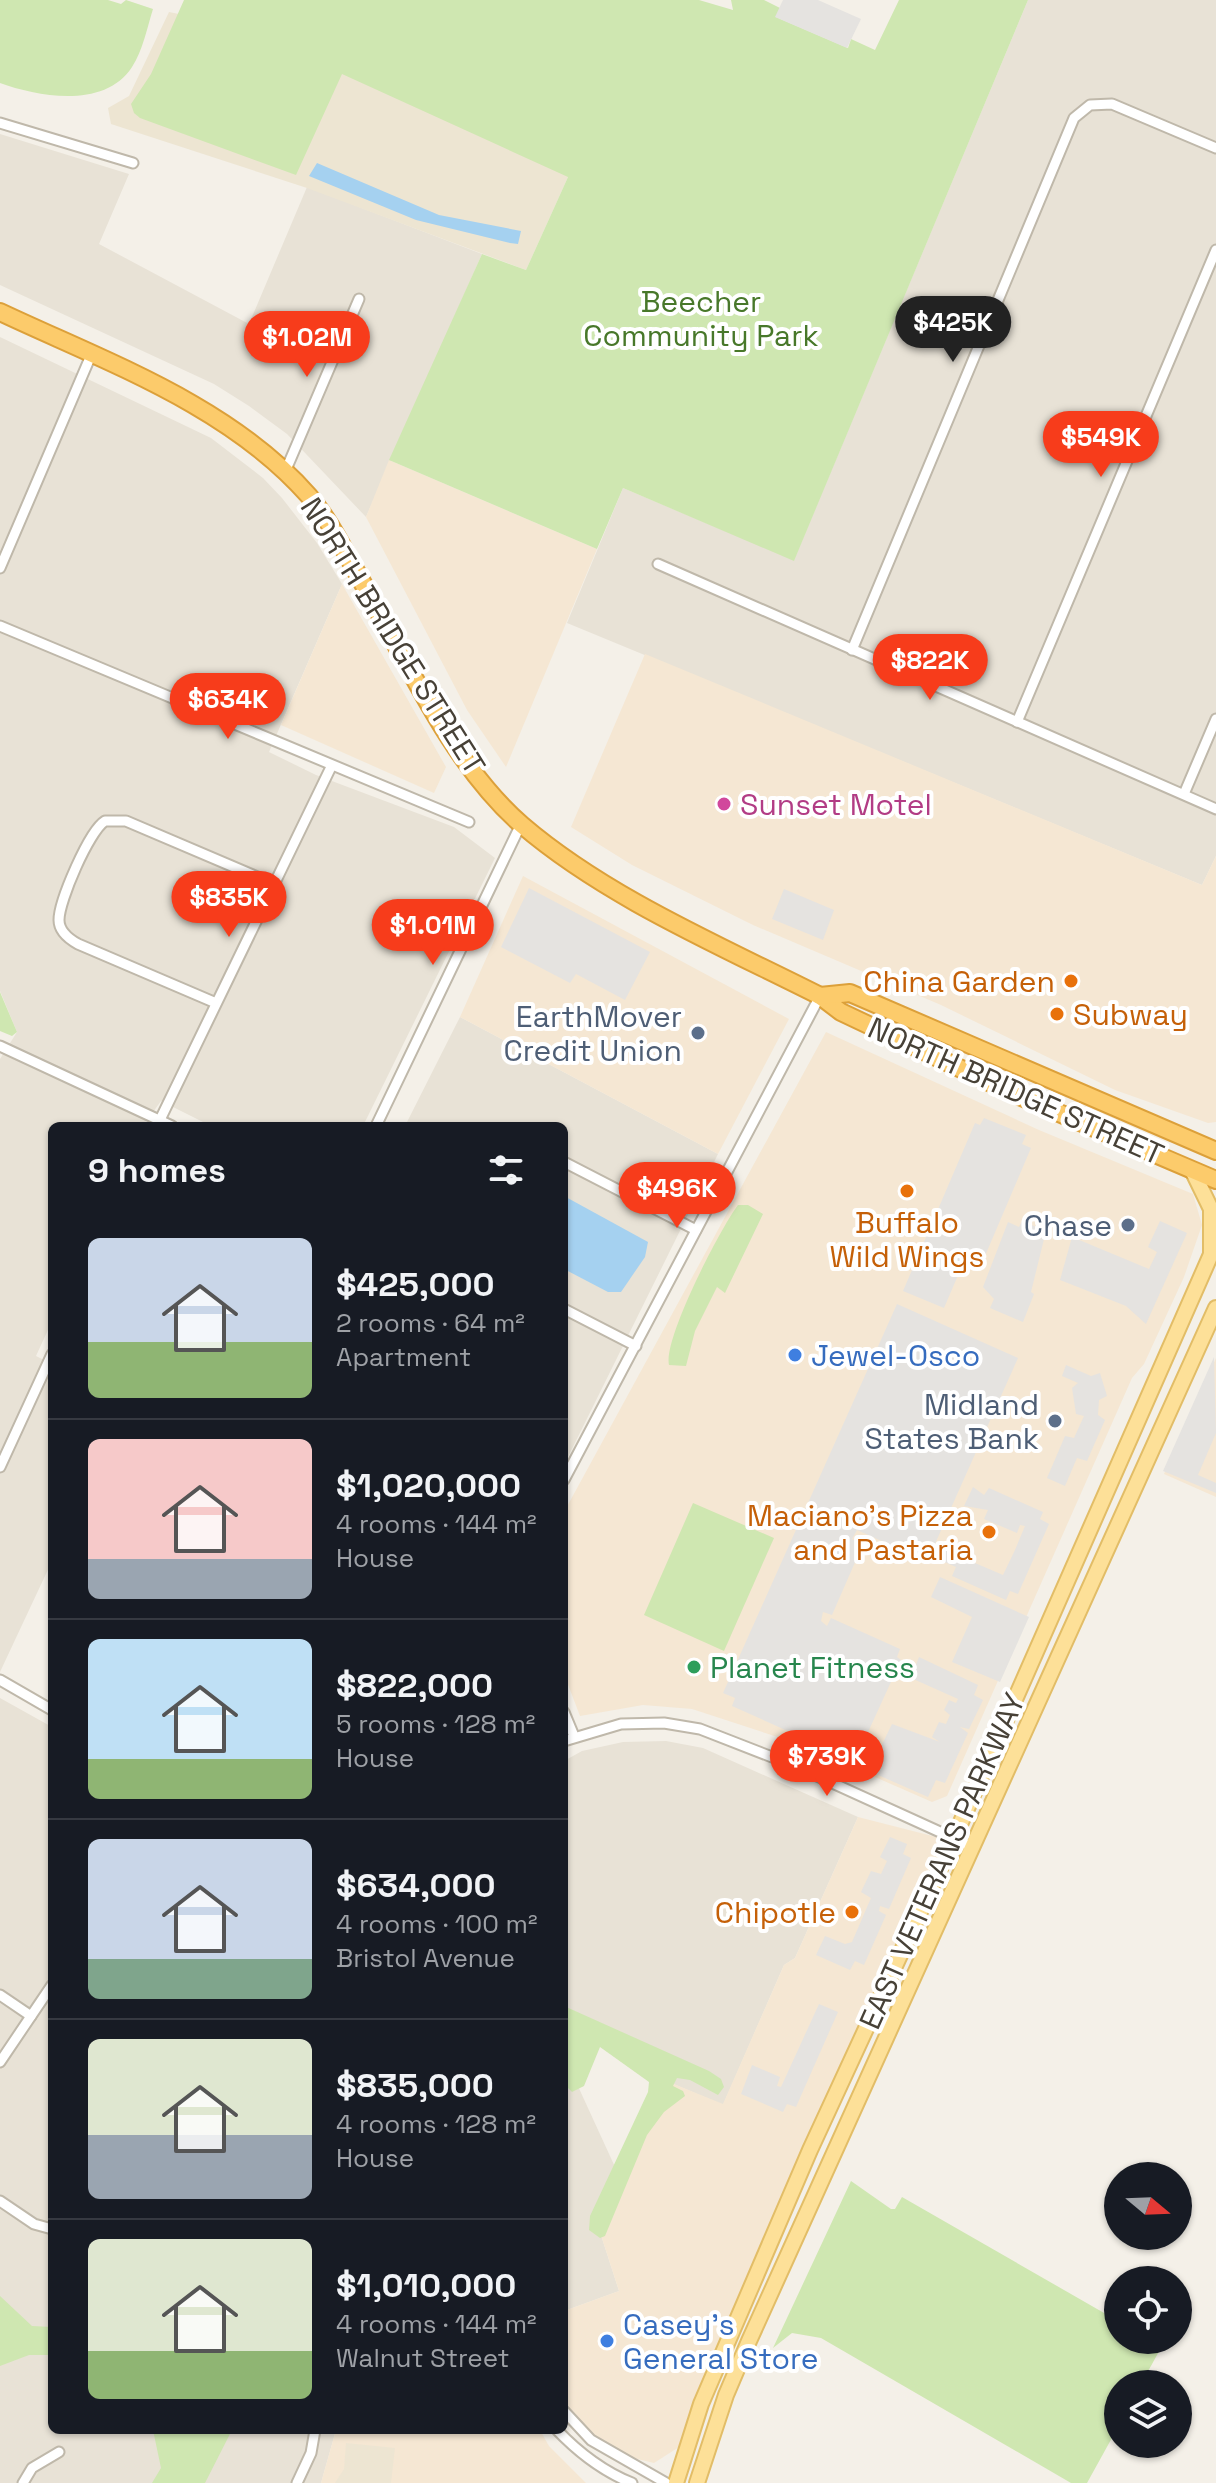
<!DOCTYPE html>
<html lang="en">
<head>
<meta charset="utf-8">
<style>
  :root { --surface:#171b24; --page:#242831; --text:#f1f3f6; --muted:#9ea1a6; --line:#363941; --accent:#f73c1b }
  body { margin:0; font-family:"Space Grotesk",sans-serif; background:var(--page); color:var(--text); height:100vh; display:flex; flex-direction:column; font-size:30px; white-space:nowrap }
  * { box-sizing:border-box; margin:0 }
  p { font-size:26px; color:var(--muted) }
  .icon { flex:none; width:44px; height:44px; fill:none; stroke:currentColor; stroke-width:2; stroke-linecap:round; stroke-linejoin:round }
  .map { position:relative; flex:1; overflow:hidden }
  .drawer { position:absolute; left:48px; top:1122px; width:520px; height:1312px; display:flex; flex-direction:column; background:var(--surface); border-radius:12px; box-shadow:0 2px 6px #0004 }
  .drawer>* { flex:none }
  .needle { width:52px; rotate:109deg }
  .tools { position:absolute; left:1104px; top:2162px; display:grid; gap:16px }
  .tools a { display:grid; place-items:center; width:88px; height:88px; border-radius:50%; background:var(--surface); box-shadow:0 2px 6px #0004; font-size:40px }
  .price { position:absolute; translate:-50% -68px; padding:0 18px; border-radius:28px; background:var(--accent); color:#fff; font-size:26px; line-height:52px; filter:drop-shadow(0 2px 4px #0008) }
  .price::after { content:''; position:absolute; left:50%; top:48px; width:24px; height:18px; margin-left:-12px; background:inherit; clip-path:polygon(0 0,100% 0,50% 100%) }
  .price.active { background:#222; color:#fff }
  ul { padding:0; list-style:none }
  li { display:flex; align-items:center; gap:24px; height:200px; padding:0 40px }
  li+li { border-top:2px solid var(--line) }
  li span { display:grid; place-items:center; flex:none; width:224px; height:160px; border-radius:12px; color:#555 }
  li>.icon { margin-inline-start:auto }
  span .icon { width:96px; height:96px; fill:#fffc; stroke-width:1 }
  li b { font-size:34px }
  h2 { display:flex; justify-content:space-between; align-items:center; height:96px; padding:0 40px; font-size:34px }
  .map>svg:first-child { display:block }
  .residential { fill:#e8e2d6 }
  .commercial { fill:#f5e7d3 }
  .education { fill:#ede5d2 }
  .green { fill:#cfe7b1 }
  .parking { fill:#e5e3e0 }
  .water { fill:#a5d1f0 }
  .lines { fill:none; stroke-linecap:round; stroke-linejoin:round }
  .street-casing { stroke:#bfb8aa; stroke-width:13 }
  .primary-casing { stroke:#e2bd67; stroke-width:18 }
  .highway-casing { stroke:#dca03a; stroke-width:20 }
  .street { stroke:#fff; stroke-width:9 }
  .primary { stroke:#fde098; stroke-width:14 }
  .highway { stroke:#fccb6b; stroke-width:16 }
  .hotel-dot { fill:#d1479c; stroke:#fff; stroke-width:3 }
  .food-dot { fill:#e8710a; stroke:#fff; stroke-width:3 }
  .service-dot { fill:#5c6f8a; stroke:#fff; stroke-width:3 }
  .shop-dot { fill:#3f7fe0; stroke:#fff; stroke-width:3 }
  .leisure-dot { fill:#2e9e5b; stroke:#fff; stroke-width:3 }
  .labels { text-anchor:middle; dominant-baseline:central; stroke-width:8; stroke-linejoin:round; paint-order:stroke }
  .park-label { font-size:30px; fill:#48782a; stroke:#fff }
  .street-label { font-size:30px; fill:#474137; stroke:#fff }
  .hotel-label { font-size:30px; fill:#b23c85; stroke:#fff; text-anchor:start }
  .food-label { font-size:30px; fill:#c56008; stroke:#fff; text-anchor:end }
  .service-label { font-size:30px; fill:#4e5e75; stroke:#fff; text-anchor:end }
  .shop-label { font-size:30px; fill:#366cbe; stroke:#fff; text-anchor:start }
  .leisure-label { font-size:30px; fill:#27864d; stroke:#fff; text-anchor:start }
</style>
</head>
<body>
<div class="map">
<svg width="1216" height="2483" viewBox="0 0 1216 2483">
  <rect width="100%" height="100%" fill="#f4f0e8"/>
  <g class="residential">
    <path d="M1028,0H1216V856L1202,885L567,623L623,488L794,560Z"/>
    <path d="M0,134L129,174L99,244L249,324L307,187L482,254L366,517L287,434L249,406L214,384L0,285Z"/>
    <path d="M0,337L211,438L263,478L282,498L317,543L342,584L269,752L316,775L454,827L495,858L363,1126H211L161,1101L143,1126H52V1321L36,1356L52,1364V1561L0,1672V1059L17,1032L0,991Z"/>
    <path d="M460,1017L718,1154L564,1465V1126H405Z"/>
    <path d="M0,1698L52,1727V2430H336L321,2483H0Z"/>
    <path d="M666,1741L703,1748L858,1817L795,1958L784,1965L723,2105L664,2080L564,2025V1761L582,1751L623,1742Z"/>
    <path d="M571,2071L621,2180L599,2229L619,2291L564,2311V2073Z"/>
  </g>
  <g class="commercial">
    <path d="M389,460L597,549L506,767L467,710L366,517Z"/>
    <path d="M342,584L446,767L434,793L281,725Z"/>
    <path d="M645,654L1202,885L1216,856V1122L1208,1123L1115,1090L941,1005L753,925L632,865L571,827Z"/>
    <path d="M523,876L789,1019L718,1154L460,1017Z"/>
    <path d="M826,1032L1039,1130L1193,1194L1202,1225L1184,1277L1144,1364L1132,1378L947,1796L932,1802L802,1745L692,1709L643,1705L580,1716L564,1674V1512Z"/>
    <path d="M1216,1358V1497L1164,1474Z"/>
    <path d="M858,1817L948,1840L679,2447L654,2463L625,2456L594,2438L564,2402V2311L619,2291L599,2229L664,2080L723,2104L784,1965L795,1958Z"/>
    <path d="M336,2430H540L549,2446L586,2483H321Z"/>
  </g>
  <g class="education">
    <path d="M169,12L179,14L588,157L568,177L526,270L307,188L111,124L108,108L129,96Z"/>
    <path d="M346,2443L395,2448L391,2483H335L344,2469Z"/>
  </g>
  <g class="green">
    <path d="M0,0H108L121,4L126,0L153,9C147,28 143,50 132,67C105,109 39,97 0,83Z"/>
    <path d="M184,0H699L733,10L731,0H764L780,8L776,17L848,48L851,39L875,50L899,0H1028L794,561L623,488L597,549L389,460L482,254L526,270L568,177L342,74L296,175L140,118L134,113L131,104L151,74Z"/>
    <path d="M0,992L17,1032L12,1036L0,1031Z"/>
    <path d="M738,1205H748L763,1214L725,1293L717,1287L695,1331L686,1366L669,1365C663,1339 720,1229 738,1205Z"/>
    <path d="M693,1503L774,1538L724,1651L644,1615Z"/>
    <path d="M564,2006L709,2071L721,2079L724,2087L718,2095L690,2080L677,2078L673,2086L683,2091L685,2096L664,2112L647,2135L605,2236L600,2238L589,2230L590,2216L648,2092L649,2082L600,2047L584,2086L572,2092L564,2084Z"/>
    <path d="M851,2181L891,2209H895L902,2197L1118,2321V2340H1152L1162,2346L1141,2384H1118V2427L1087,2483H1071L821,2338L792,2333L773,2348Z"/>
    <path d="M0,2296L32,2326L52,2327V2355H29L0,2366Z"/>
    <path d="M153,2430H232L205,2483H152L161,2468Z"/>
  </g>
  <g class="parking">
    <path d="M783,0H818L861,19L847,48L775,17Z"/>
    <path d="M529,888L650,952L625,1000L576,974L570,983L501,947Z"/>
    <path d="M784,889L834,910L823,940L772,919Z"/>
    <path d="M984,1118L1026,1135L1022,1144L1031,1148L979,1270L971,1266L966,1276L959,1273L944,1308L903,1291L975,1123L980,1125Z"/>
    <path d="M1022,1221L1046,1231L1031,1292L1034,1294L1023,1322L990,1308L994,1299L983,1287L1008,1222L1019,1227Z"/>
    <path d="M1160,1221L1187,1233L1146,1324L1126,1306L1060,1280L1072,1237L1149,1269L1157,1252L1148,1247Z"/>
    <path d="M897,1304L1018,1358L930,1555L923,1552L920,1558L857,1530L852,1539L863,1544L832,1615L823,1612L821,1621L827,1626L831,1618L900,1649L897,1657L901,1660L858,1754L852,1751L848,1758L732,1706L735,1698L723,1693Z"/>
    <path d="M1214,1357L1216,1433L1198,1475L1216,1483V1493L1163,1471Z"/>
    <path d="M1066,1365L1091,1376L1100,1373L1107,1396L1099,1400L1098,1415L1105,1420L1087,1461L1077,1458L1065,1486L1047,1478L1065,1436L1074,1438L1084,1416L1076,1414L1072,1388L1078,1383L1062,1376Z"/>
    <path d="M973,1487L984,1495L989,1488L1043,1512L1040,1519L1049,1524L1018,1594L1010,1591L1006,1600L952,1576L956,1567L940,1560L949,1541L956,1543L961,1557L1003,1575L1015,1550L1025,1526L1020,1525L1017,1533L984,1519L988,1510L964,1506Z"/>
    <path d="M940,1577L1029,1617L1000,1682L952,1662L972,1617L931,1597Z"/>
    <path d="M919,1657L978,1685L974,1695L983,1700L969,1729L960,1727L968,1733L945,1783L936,1780L928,1797L869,1771L892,1724L940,1742L932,1737L939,1722L946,1724L950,1715L944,1710L949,1700L956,1703L958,1699L911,1678Z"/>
    <path d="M890,1837L907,1844L903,1854L911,1858L889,1909L880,1906L879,1911L886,1915L864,1965L855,1961L850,1970L816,1955L825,1936L845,1944L852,1942L871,1898L861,1892L871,1871L881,1874L887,1861L880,1857Z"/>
    <path d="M819,2004L838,2012L796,2107L787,2104L783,2112L741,2094L752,2065L780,2077L777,2086L781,2087Z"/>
  </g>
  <g class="water">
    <path d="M317,163L439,215L521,231L518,244L510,243L416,220L309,176Z"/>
    <path d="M564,1196L648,1242L645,1257L621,1292H608L564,1269Z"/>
  </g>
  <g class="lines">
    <g class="street-casing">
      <g id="street">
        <path d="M0,123L133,163"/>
        <path d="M285,472L359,299"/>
        <path d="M658,564L1216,809"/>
        <path d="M0,568L92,353"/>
        <path d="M0,626L469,822"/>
        <path d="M852,650L1074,118L1090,105L1112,104L1216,148"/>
        <path d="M1017,722L1216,250"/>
        <path d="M1184,794L1216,719"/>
        <path d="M216,1003L78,944C69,939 59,931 59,920C59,901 89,831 105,821H126L274,884"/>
        <path d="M0,1046L172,1126"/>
        <path d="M157,1126L331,767"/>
        <path d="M376,1126L521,824"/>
        <path d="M564,1162L696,1230"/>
        <path d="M564,1309L636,1346"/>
        <path d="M0,1467L52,1354"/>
        <path d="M564,1480L820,996"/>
        <path d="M0,1680L52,1710"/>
        <path d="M564,1712L574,1736"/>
        <path d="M564,1741L621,1724L664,1723L700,1729L795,1766L973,1847"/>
        <path d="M0,1995L31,2016"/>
        <path d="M0,2062L52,1985"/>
        <path d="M0,2201L34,2224L52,2229"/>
        <path d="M564,2411L591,2440L666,2483"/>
        <path d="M557,2430C579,2453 602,2471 632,2483"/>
        <path d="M23,2483L32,2468L59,2452"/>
        <path d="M297,2483L311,2453L315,2430"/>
      </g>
    </g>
    <g class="primary-casing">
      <g id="primary">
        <path d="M1192,1170L1211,1209V1253"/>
        <path d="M676,2483L701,2404L810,2150L954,1838L1216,1243"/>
        <path d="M697,2483L726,2395L749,2341L1216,1308"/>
      </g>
    </g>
    <g class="highway-casing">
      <g id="highway">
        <path d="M0,312C106,362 229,405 309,496C328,518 343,548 357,573C404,655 450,763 522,825C606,897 721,946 820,996L841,1012L1010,1092L1216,1180"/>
        <path d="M820,996L850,993L1216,1151"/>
      </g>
    </g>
    <use href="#street" class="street"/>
    <use href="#primary" class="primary"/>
    <use href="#highway" class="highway"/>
  </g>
  <circle class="hotel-dot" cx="724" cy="804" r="8"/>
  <g class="food-dot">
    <circle cx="1071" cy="981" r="8"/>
    <circle cx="1057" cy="1014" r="8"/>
    <circle cx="907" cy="1191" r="8"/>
    <circle cx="989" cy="1532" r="8"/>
    <circle cx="852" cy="1912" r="8"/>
  </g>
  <g class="service-dot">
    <circle cx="698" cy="1033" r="8"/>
    <circle cx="1128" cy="1225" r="8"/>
    <circle cx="1055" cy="1421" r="8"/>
  </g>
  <g class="shop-dot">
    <circle cx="795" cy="1355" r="8"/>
    <circle cx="607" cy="2341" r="8"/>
  </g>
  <circle class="leisure-dot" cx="694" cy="1667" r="8"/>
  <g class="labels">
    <g class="park-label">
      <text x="701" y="301">Beecher<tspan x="701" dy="34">Community Park</tspan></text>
    </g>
    <g class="street-label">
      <text transform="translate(393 636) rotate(58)">NORTH BRIDGE STREET</text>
      <text transform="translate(1016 1091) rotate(24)">NORTH BRIDGE STREET</text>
      <text transform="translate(942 1861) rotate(-66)">EAST VETERANS PARKWAY</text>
    </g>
    <g class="hotel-label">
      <text x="740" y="804">Sunset Motel</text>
    </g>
    <g class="food-label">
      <text x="1055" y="981">China Garden</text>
      <text x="1073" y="1014" text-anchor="start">Subway</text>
      <text x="907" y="1222" text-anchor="middle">Buffalo<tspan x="907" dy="34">Wild Wings</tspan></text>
      <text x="973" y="1515">Maciano's Pizza<tspan x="973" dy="34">and Pastaria</tspan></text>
      <text x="836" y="1912">Chipotle</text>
    </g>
    <g class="service-label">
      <text x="682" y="1016">EarthMover<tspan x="682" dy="34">Credit Union</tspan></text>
      <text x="1112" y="1225">Chase</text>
      <text x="1039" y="1404">Midland<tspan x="1039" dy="34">States Bank</tspan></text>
    </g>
    <g class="shop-label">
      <text x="811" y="1355">Jewel-Osco</text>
      <text x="623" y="2324">Casey's<tspan x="623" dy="34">General Store</tspan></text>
    </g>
    <g class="leisure-label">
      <text x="710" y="1667">Planet Fitness</text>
    </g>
  </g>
</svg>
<div class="tools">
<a><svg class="needle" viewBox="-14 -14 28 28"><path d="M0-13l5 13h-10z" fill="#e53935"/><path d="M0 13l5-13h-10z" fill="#9ea1a6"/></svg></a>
<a><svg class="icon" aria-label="locate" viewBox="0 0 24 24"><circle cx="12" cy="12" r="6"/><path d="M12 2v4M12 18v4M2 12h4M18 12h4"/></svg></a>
<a><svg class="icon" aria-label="layers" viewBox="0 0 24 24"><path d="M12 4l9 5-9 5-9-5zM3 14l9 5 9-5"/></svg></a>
</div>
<b class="price active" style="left:953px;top:364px">$425K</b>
<b class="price" style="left:307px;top:379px">$1.02M</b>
<b class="price" style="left:1101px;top:479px">$549K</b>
<b class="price" style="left:930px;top:702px">$822K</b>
<b class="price" style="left:228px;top:741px">$634K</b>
<b class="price" style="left:229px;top:939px">$835K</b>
<b class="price" style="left:433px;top:967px">$1.01M</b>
<b class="price" style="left:677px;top:1230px">$496K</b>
<b class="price" style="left:827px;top:1798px">$739K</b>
<section class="drawer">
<h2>9 homes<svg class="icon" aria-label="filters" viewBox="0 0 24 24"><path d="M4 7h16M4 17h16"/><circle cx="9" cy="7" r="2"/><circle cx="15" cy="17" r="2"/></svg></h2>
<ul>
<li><span style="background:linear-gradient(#c9d6e8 65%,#8fb573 0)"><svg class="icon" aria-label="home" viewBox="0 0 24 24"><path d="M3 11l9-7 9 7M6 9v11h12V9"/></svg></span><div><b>$425,000</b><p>2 rooms · 64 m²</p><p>Apartment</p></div></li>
<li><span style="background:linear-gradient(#f6c9c9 75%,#9aa5b1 0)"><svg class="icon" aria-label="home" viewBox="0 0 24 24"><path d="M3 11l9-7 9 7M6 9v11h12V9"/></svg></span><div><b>$1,020,000</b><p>4 rooms · 144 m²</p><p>House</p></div></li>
<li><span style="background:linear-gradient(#bfe0f5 75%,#8fb573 0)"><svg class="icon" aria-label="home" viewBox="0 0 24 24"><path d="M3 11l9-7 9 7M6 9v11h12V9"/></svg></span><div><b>$822,000</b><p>5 rooms · 128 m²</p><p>House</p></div></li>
<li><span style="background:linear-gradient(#c9d6e8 75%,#7fa58c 0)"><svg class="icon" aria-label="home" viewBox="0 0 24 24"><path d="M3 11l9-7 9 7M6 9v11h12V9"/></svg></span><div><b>$634,000</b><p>4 rooms · 100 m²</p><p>Bristol Avenue</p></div></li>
<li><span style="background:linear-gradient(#dfe7d0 60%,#9aa5b1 0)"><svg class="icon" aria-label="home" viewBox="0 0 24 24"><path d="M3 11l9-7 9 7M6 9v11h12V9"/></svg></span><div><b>$835,000</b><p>4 rooms · 128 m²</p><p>House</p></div></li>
<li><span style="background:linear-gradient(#dfe7d0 70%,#8fb573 0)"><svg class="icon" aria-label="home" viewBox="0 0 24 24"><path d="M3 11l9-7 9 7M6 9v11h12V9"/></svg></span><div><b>$1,010,000</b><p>4 rooms · 144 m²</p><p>Walnut Street</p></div></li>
</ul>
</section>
</div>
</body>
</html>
